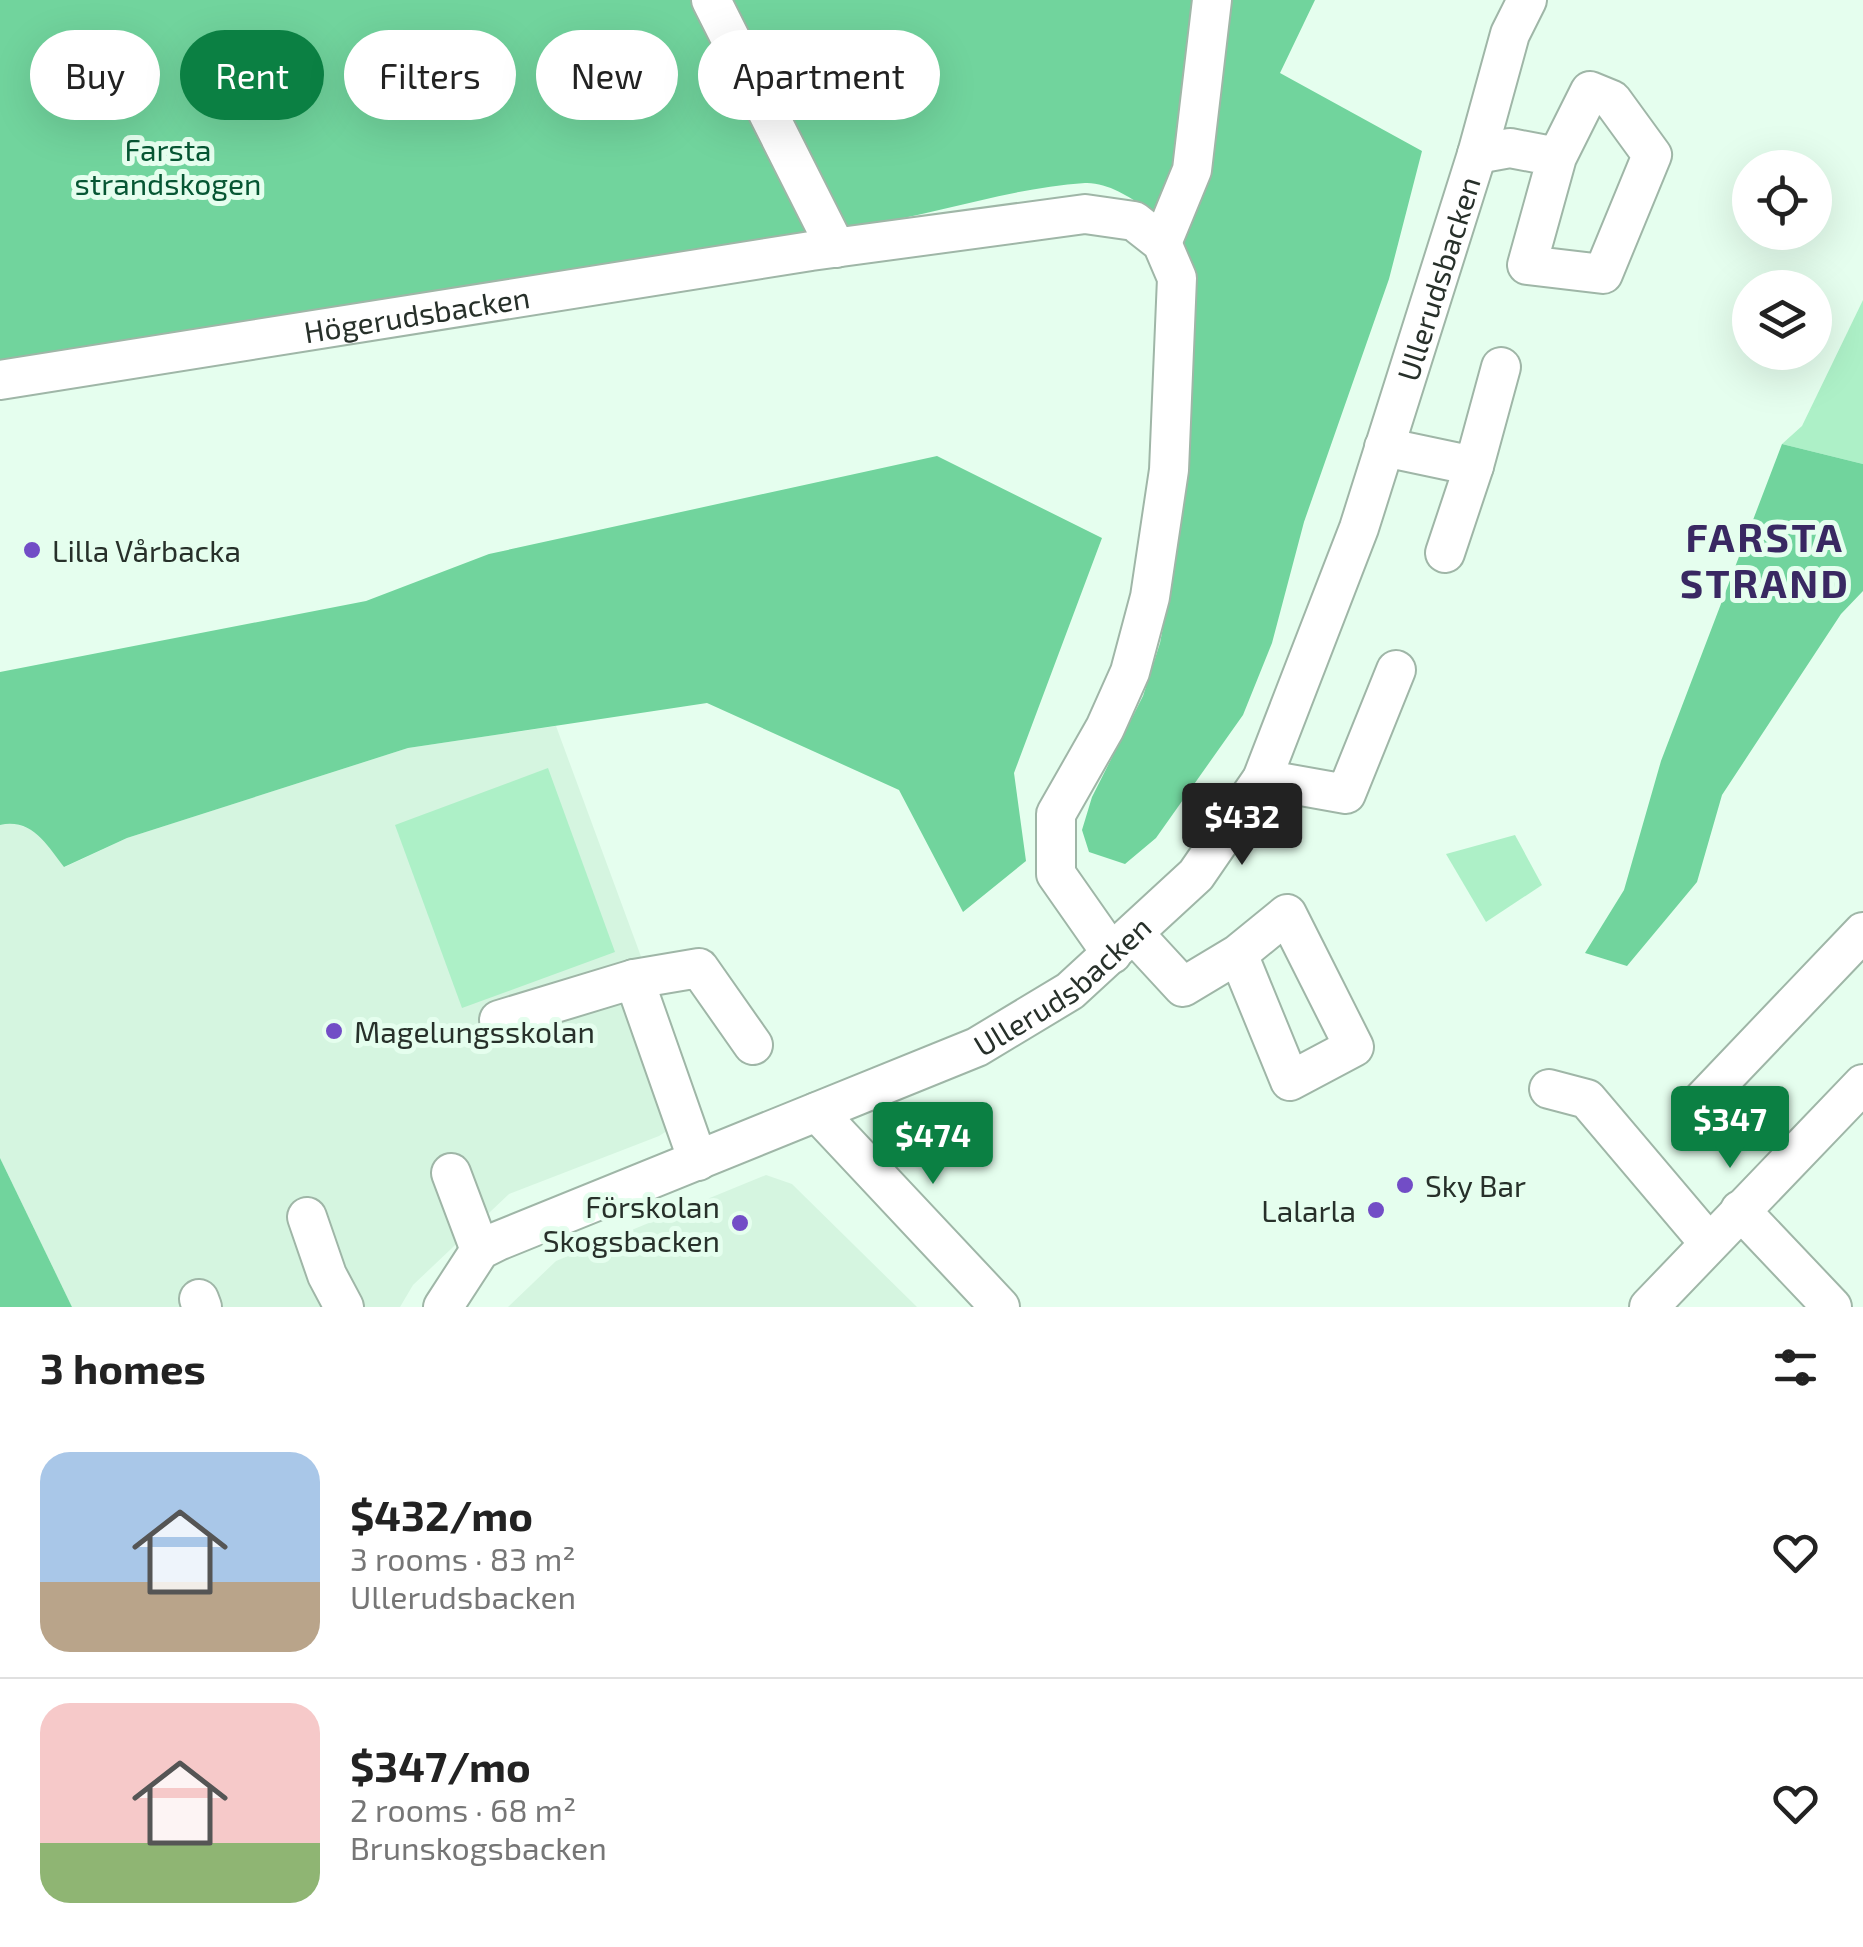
<!DOCTYPE html>
<html lang="en">
<head>
<meta charset="utf-8">
<style>
  :root { --surface:#fff; --page:#f2f2f2; --text:#222; --muted:#767676; --line:#e0e0e0; --accent:#0b8043 }
  body { margin:0; font-family:"Exo 2",sans-serif; background:var(--page); color:var(--text); height:100vh; display:flex; flex-direction:column; font-size:38px; white-space:nowrap }
  * { box-sizing:border-box; margin:0 }
  p { font-size:32px; color:var(--muted) }
  .icon { flex:none; width:55px; height:55px; fill:none; stroke:currentColor; stroke-width:2; stroke-linecap:round; stroke-linejoin:round }
  .map { position:relative; height:1307px; overflow:hidden }
  .details { display:flex; flex-direction:column; background:var(--surface); flex:1 }
  .details>* { flex:none }
  .banner { position:absolute; left:30px; top:30px; width:1000px; height:90px; display:flex; gap:20px }
  .controls { position:absolute; left:1732px; top:150px; display:grid; gap:20px }
  .controls a { display:grid; place-items:center; width:100px; height:100px; border-radius:50%; background:var(--surface); box-shadow:0 10px 40px #0002; font-size:50px }
  .price { position:absolute; translate:-50% -85px; padding:0 22px; border-radius:10px; background:var(--accent); color:#fff; font-size:32px; line-height:65px; filter:drop-shadow(0 2px 5px #0008) }
  .price::after { content:''; position:absolute; left:50%; top:60px; width:30px; height:22px; margin-left:-15px; background:inherit; clip-path:polygon(0 0,100% 0,50% 100%) }
  .price.on { background:#222; color:#fff }
  ul { padding:0; list-style:none }
  li { display:flex; align-items:center; gap:30px; height:250px; padding:0 40px }
  li+li { border-top:2px solid var(--line) }
  li span { display:grid; place-items:center; flex:none; width:280px; height:200px; border-radius:30px; color:#555 }
  li>.icon { margin-inline-start:auto }
  span .icon { width:120px; height:120px; fill:#fffc; stroke-width:1 }
  li b { font-size:42px }
  h2 { display:flex; justify-content:space-between; align-items:center; height:120px; padding:0 40px; font-size:42px }
  .tag { padding:0 35px; border-radius:45px; background:var(--surface); box-shadow:0 10px 40px #0002; font-size:35px; line-height:90px }
  .tag.on { background:var(--accent); color:#fff }
  .map>svg:first-child { display:block }
  .built { fill:#d5f5e0 }
  .green { fill:#adf0c7 }
  .forest { fill:#71d49d }
  .lines { fill:none; stroke-linecap:round; stroke-linejoin:round }
  .minor-casing { stroke:#9fb6a7; stroke-width:42 }
  .minor { stroke:#fff; stroke-width:38 }
  .poi-dot { fill:#724dc6; stroke:#e5feee; stroke-width:4 }
  .labels { text-anchor:middle; dominant-baseline:central; stroke-width:10; stroke-linejoin:round; paint-order:stroke }
  .park-label { font-size:30px; fill:#065633; stroke:#e5feee }
  .street-label { font-size:30px; fill:#27302a; stroke:#e5feee }
  .poi-label { font-size:30px; fill:#27302a; stroke:#e5feee; text-anchor:start }
  .district-label { font-size:40px; font-weight:bold; letter-spacing:2.5px; fill:#392862; stroke:#e5feee }
</style>
</head>
<body>
<div class="map">
<svg width="1863" height="1307" viewBox="0 0 1863 1307">
  <rect width="100%" height="100%" fill="#e5feee"/>
  <g class="built">
    <path d="M556,726L698,1111L659,1136L509,1194L413,1285L400,1307H72L0,1158V825L11,822L38,832L65,867L127,838L408,748Z"/>
    <path d="M766,1175L792,1184L917,1307H508L556,1261Z"/>
  </g>
  <g class="green">
    <path d="M1863,300V464L1782,444L1802,426Z"/>
    <path d="M548,768L615,952L462,1008L395,825Z"/>
    <path d="M1515,835L1542,885L1486,922L1446,854Z"/>
  </g>
  <g class="forest">
    <path d="M0,0H1315L1280,73L1422,151L1389,279L1304,522L1272,643L1243,715L1156,838L1125,864L1089,852L1082,830L1092,797L1143,696L1160,643L1176,559L1187,435L1147,208C1129,197 1107,182 1085,183C1008,188 937,215 862,225C573,266 287,317 0,366Z"/>
    <path d="M1782,444L1863,464V591L1841,614L1722,795L1697,882L1627,966L1585,953L1624,890L1661,761Z"/>
    <path d="M937,456L1102,538L1014,773L1026,861L963,912L899,790L707,703L408,748L127,838L64,867C47,845 32,818 0,825V672L366,601L489,554Z"/>
    <path d="M0,1158L72,1307H0Z"/>
  </g>
  <g class="lines">
    <g class="minor-casing">
      <g id="minor">
        <path d="M711,0L836,248"/>
        <path d="M1477,154L1510,148L1557,157L1527,265L1603,274L1652,155L1612,100L1590,91L1557,157"/>
        <path d="M1162,243L1192,170L1212,0"/>
        <path id="s1" d="M0,380L811,251L1085,214L1134,221L1162,243L1177,278L1169,470L1150,597L1130,672L1105,728L1056,814V874L1112,954"/>
        <path d="M1384,447L1474,466L1501,367"/>
        <path d="M1445,553L1474,466"/>
        <path d="M1262,779L1346,794L1396,670"/>
        <path d="M1135,935L1183,987L1238,954L1287,914L1354,1047L1290,1081L1238,954"/>
        <path d="M634,979L699,968L753,1045"/>
        <path d="M499,1020L634,979L698,1161"/>
        <path d="M1549,1089L1587,1099L1709,1243"/>
        <path d="M1697,1106L1863,932"/>
        <path d="M817,1112L1000,1307"/>
        <path d="M451,1173L480,1250"/>
        <path d="M1740,1210L1832,1307"/>
        <path d="M307,1217L327,1275L344,1307"/>
        <path d="M199,1299L202,1307"/>
        <path id="s2" d="M443,1307L480,1250L498,1241L977,1047L1070,991L1196,875L1262,779L1359,528L1477,154L1510,34L1527,0"/>
        <path d="M1649,1307L1863,1084"/>
      </g>
    </g>
    <use href="#minor" class="minor"/>
  </g>
  <g class="poi-dot">
    <circle cx="32" cy="550" r="10"/>
    <circle cx="334" cy="1031" r="10"/>
    <circle cx="1405" cy="1185" r="10"/>
    <circle cx="1376" cy="1210" r="10"/>
    <circle cx="740" cy="1223" r="10"/>
  </g>
  <g class="labels">
    <g class="park-label">
      <text x="168" y="149">Farsta<tspan x="168" dy="34">strandskogen</tspan></text>
    </g>
    <g class="street-label">
      <text stroke="none"><textPath href="#s2" startOffset="1532">Ullerudsbacken</textPath></text>
      <text stroke="none"><textPath href="#s1" startOffset="422">Högerudsbacken</textPath></text>
      <text stroke="none"><textPath href="#s2" startOffset="710">Ullerudsbacken</textPath></text>
    </g>
    <g class="poi-label">
      <text x="52" y="550">Lilla Vårbacka</text>
      <text x="354" y="1031">Magelungsskolan</text>
      <text x="1425" y="1185">Sky Bar</text>
      <text x="720" y="1206" text-anchor="end">Förskolan<tspan x="720" dy="34">Skogsbacken</tspan></text>
      <text x="1356" y="1210" text-anchor="end">Lalarla</text>
    </g>
    <g class="district-label">
      <text x="1765" y="536">FARSTA<tspan x="1765" dy="46">STRAND</tspan></text>
    </g>
  </g>
</svg>
<div class="controls">
<a><svg class="icon" aria-label="locate" viewBox="0 0 24 24"><circle cx="12" cy="12" r="6"/><path d="M12 2v4M12 18v4M2 12h4M18 12h4"/></svg></a>
<a><svg class="icon" aria-label="layers" viewBox="0 0 24 24"><path d="M12 4l9 5-9 5-9-5zM3 14l9 5 9-5"/></svg></a>
</div>
<b class="price on" style="left:1242px;top:868px">$432</b>
<b class="price" style="left:1730px;top:1171px">$347</b>
<b class="price" style="left:933px;top:1187px">$474</b>
<div class="banner">
<a class="tag">Buy</a>
<a class="tag on">Rent</a>
<a class="tag">Filters</a>
<a class="tag">New</a>
<a class="tag">Apartment</a>
</div>
</div>
<section class="details">
<h2>3 homes<svg class="icon" aria-label="filters" viewBox="0 0 24 24"><path d="M4 7h16M4 17h16"/><circle cx="9" cy="7" r="2"/><circle cx="15" cy="17" r="2"/></svg></h2>
<ul>
<li><span style="background:linear-gradient(#a9c7e8 65%,#b9a48a 0)"><svg class="icon" aria-label="home" viewBox="0 0 24 24"><path d="M3 11l9-7 9 7M6 9v11h12V9"/></svg></span><div><b>$432/mo</b><p>3 rooms · 83 m²</p><p>Ullerudsbacken</p></div><svg class="icon" aria-label="heart" viewBox="0 0 24 24"><path d="M12 20l-8-8c-3-5 5-10 8-4 3-6 11-1 8 4z"/></svg></li>
<li><span style="background:linear-gradient(#f6c9c9 70%,#8fb573 0)"><svg class="icon" aria-label="home" viewBox="0 0 24 24"><path d="M3 11l9-7 9 7M6 9v11h12V9"/></svg></span><div><b>$347/mo</b><p>2 rooms · 68 m²</p><p>Brunskogsbacken</p></div><svg class="icon" aria-label="heart" viewBox="0 0 24 24"><path d="M12 20l-8-8c-3-5 5-10 8-4 3-6 11-1 8 4z"/></svg></li>
</ul>
</section>
</body>
</html>
